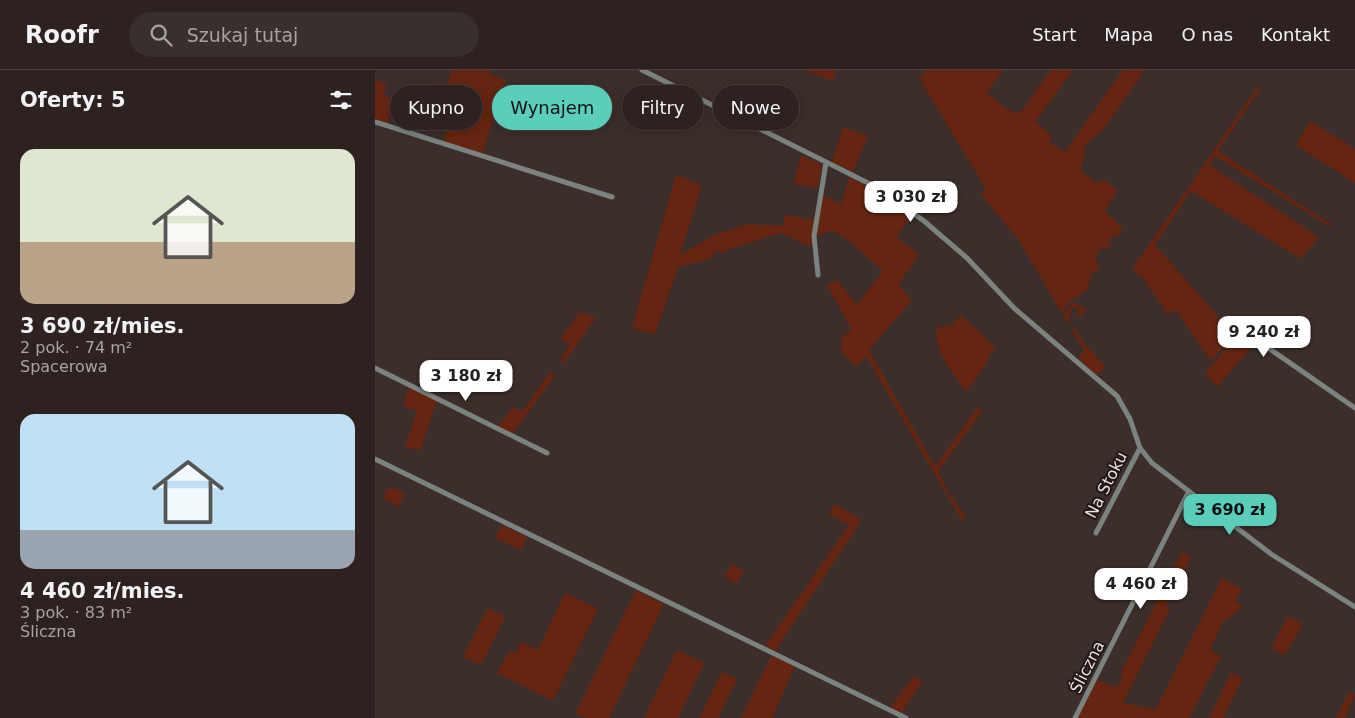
<!DOCTYPE html>
<html lang="pl">
<head>
<meta charset="utf-8">
<style>
  :root { --surface:#2d2220; --page:#392f2d; --text:#f1f3f6; --muted:#a7a4a5; --line:#483f3e; --accent:#5bcebb }
  body { margin:0; font-family:"DejaVu Sans",sans-serif; background:var(--page); color:var(--text); height:100vh; display:flex; flex-direction:column; font-size:19px; white-space:nowrap }
  * { box-sizing:border-box; margin:0 }
  p { font-size:16px; color:var(--muted) }
  .icon { flex:none; width:28px; height:28px; fill:none; stroke:currentColor; stroke-width:2; stroke-linecap:round; stroke-linejoin:round }
  .map { position:relative; flex:1; overflow:hidden }
  .sheet { display:flex; flex-direction:column; background:var(--surface); width:375px }
  .sheet>* { flex:none }
  .guide { position:absolute; left:15px; top:15px; width:475px; height:45px; display:flex; gap:10px }
  .price { position:absolute; translate:-50% -42px; padding:0 11px; border-radius:10px; background:#fff; color:#222; font-size:16px; line-height:32px; filter:drop-shadow(0 1px 2px #0008) }
  .price::after { content:''; position:absolute; left:50%; top:30px; width:15px; height:11px; margin-left:-8px; background:inherit; clip-path:polygon(0 0,100% 0,50% 100%) }
  .price.selected { background:var(--accent); color:#111 }
  ul { padding:0; list-style:none }
  li { display:grid; align-content:center; gap:10px; height:265px; padding:0 20px }
  li span { display:grid; place-items:center; height:155px; border-radius:15px; color:#555 }
  li>.icon { margin-inline-start:auto }
  span .icon { width:90px; height:90px; fill:#fffc; stroke-width:1 }
  li b { font-size:21px }
  h2 { display:flex; justify-content:space-between; align-items:center; height:60px; padding:0 20px; font-size:21px }
  .chip { padding:0 18px; border-radius:22px; background:var(--surface); box-shadow:0 2px 12px #0003,0 0 0 1px var(--line); font-size:18px; line-height:45px }
  .chip.selected { background:var(--accent); color:#111 }
  header { display:flex; align-items:center; gap:30px; box-sizing:border-box; height:70px; padding:0 25px; background:var(--surface); border-bottom:1px solid var(--line) }
  header strong { font-size:24px }
  nav { display:flex; gap:28px; margin-inline-start:auto; font-size:18px }
  .search { width:350px; height:45px; background:var(--page); display:flex; align-items:center; gap:12px; box-sizing:border-box; padding:0 18px; border-radius:28px; color:var(--muted); font-size:19px }
  main { display:flex; flex:1; min-height:0 }
  .map>svg:first-child { display:block }
  .green { fill:#662511 }
  .lines { fill:none; stroke-linecap:round; stroke-linejoin:round }
  .minor { stroke:#7b8381; stroke-width:5 }
  .labels { text-anchor:middle; dominant-baseline:central; stroke-width:4; stroke-linejoin:round; paint-order:stroke }
  .street-label { font-size:16px; fill:#eae1de; stroke:#1f1816 }
</style>
</head>
<body>
<header>
<strong>Roofr</strong>
<div class="search"><svg class="icon" aria-label="search" viewBox="0 0 24 24"><circle cx="10" cy="10" r="6"/><path d="M15 15l6 6"/></svg>Szukaj tutaj</div>
<nav><a>Start</a><a>Mapa</a><a>O nas</a><a>Kontakt</a></nav>
</header>
<main>
<section class="sheet">
<h2>Oferty: 5<svg class="icon" aria-label="filters" viewBox="0 0 24 24"><path d="M4 7h16M4 17h16"/><circle cx="9" cy="7" r="2"/><circle cx="15" cy="17" r="2"/></svg></h2>
<ul>
<li><span style="background:linear-gradient(#dfe7d0 60%,#b9a48a 0)"><svg class="icon" aria-label="home" viewBox="0 0 24 24"><path d="M3 11l9-7 9 7M6 9v11h12V9"/></svg></span><div><b>3 690 zł/mies.</b><p>2 pok. · 74 m²</p><p>Spacerowa</p></div></li>
<li><span style="background:linear-gradient(#bfe0f5 75%,#9aa5b1 0)"><svg class="icon" aria-label="home" viewBox="0 0 24 24"><path d="M3 11l9-7 9 7M6 9v11h12V9"/></svg></span><div><b>4 460 zł/mies.</b><p>3 pok. · 83 m²</p><p>Śliczna</p></div></li>
</ul>
</section>
<div class="map">
<svg width="980" height="648" viewBox="0 0 980 648">
  <rect width="100%" height="100%" fill="#3c2e2a"/>
  <g class="green">
    <path d="M77,0H116L115,5L131,10L107,85L68,74L74,48L54,41L63,12L72,15Z"/>
    <path d="M429,0H462L458,11Z"/>
    <path d="M552,0H628L612,23L632,39L644,44L676,0H698L660,52L677,66L674,72L690,82L748,0H770L727,61L709,76V89L705,100L721,113L729,110L742,120L730,142L748,158L742,167H735L733,171L737,174L732,179L725,178L720,188L725,198L715,206L713,219L694,232L687,244L645,172L606,124L611,119L544,8Z"/>
    <path d="M0,10L12,14L8,25L20,29L12,54L0,50Z"/>
    <path d="M883,16L886,18L843,81L956,154L954,156L840,86L834,95L944,167L926,189L816,121L780,175L849,253L845,256L856,269L836,291L800,239L793,245L766,205L764,207L758,198Z"/>
    <path d="M935,51L980,79V113L921,75Z"/>
    <path d="M468,57L493,66L478,102L457,92Z"/>
    <path d="M426,85L447,95L443,118L419,114Z"/>
    <path d="M301,105L327,115L305,185L339,165L373,154L408,156L410,145L440,150L436,177L406,163L351,180L348,184L342,180L335,189L303,197L280,264L257,258Z"/>
    <path d="M474,107L506,123L538,145L521,166L544,185L523,215L537,230L494,280L560,396L603,337L607,342L563,401L574,424L591,446L587,451L491,286L481,296L466,282L467,267L477,260L452,215L462,210L482,235L508,201L478,174L459,161L440,166L447,124L466,135Z"/>
    <path d="M700,232L711,240L704,249L702,236L697,238L693,254L688,247L695,236Z"/>
    <path d="M205,242L221,247L189,293L185,290L195,274L185,270Z"/>
    <path d="M586,245L621,278L614,286V290L591,322C580,305 557,280 562,257L576,256Z"/>
    <path d="M699,257L708,272L730,296L723,306L703,288L709,281L696,259Z"/>
    <path d="M866,262L882,272L842,317L830,303Z"/>
    <path d="M175,302L180,306L137,364L123,357L138,337L147,342Z"/>
    <path d="M34,317L62,330L45,381L30,376L42,341L28,336Z"/>
    <path d="M14,417L30,423L24,437L8,428Z"/>
    <path d="M858,427L882,447L870,458L844,440Z"/>
    <path d="M460,434L487,450L400,581L390,576L474,455L454,444Z"/>
    <path d="M127,455L152,467L146,480L120,468Z"/>
    <path d="M807,482L816,486L791,537L795,539L748,633L776,638L780,641L847,508L867,519L860,531L868,537L848,552L835,580L846,586L814,648H702L721,609L741,618L748,606L745,604Z"/>
    <path d="M357,494L369,502L361,514L349,506Z"/>
    <path d="M261,520L289,534L234,648H211L201,643Z"/>
    <path d="M190,523L223,539L178,631L122,603L135,580L141,583L146,572L163,580Z"/>
    <path d="M113,538L130,547L106,595L88,587Z"/>
    <path d="M913,546L928,554L910,585L896,578Z"/>
    <path d="M302,580L329,593L303,648H269Z"/>
    <path d="M397,585L420,596L397,648H366Z"/>
    <path d="M347,602L362,609L343,648H324Z"/>
    <path d="M856,603L868,608L849,646L851,648H834Z"/>
    <path d="M538,607L548,611L526,643L515,638Z"/>
    <path d="M974,622L980,625L970,648H961Z"/>
  </g>
  <g class="lines">
    <g class="minor">
      <path d="M267,0L505,119L549,151L592,188L639,238L742,326L755,349L765,378L777,393L896,484L980,537"/>
      <path d="M0,52L237,127"/>
      <path d="M443,205L439,166L451,93"/>
      <path d="M866,259L980,338"/>
      <path d="M0,298L172,383"/>
      <path d="M0,389L531,648"/>
      <path d="M721,463L765,378"/>
      <path d="M700,648L813,423"/>
    </g>
  </g>
  <g class="labels">
    <g class="street-label">
      <text transform="translate(731 415) rotate(-63)">Na Stoku</text>
      <text transform="translate(712 597) rotate(-63)">Śliczna</text>
    </g>
  </g>
</svg>
<b class="price" style="left:536px;top:153px">3 030 zł</b>
<b class="price" style="left:889px;top:288px">9 240 zł</b>
<b class="price" style="left:91px;top:332px">3 180 zł</b>
<b class="price selected" style="left:855px;top:466px">3 690 zł</b>
<b class="price" style="left:766px;top:540px">4 460 zł</b>
<div class="guide">
<a class="chip">Kupno</a>
<a class="chip selected">Wynajem</a>
<a class="chip">Filtry</a>
<a class="chip">Nowe</a>
</div>
</div>
</main>
</body>
</html>
